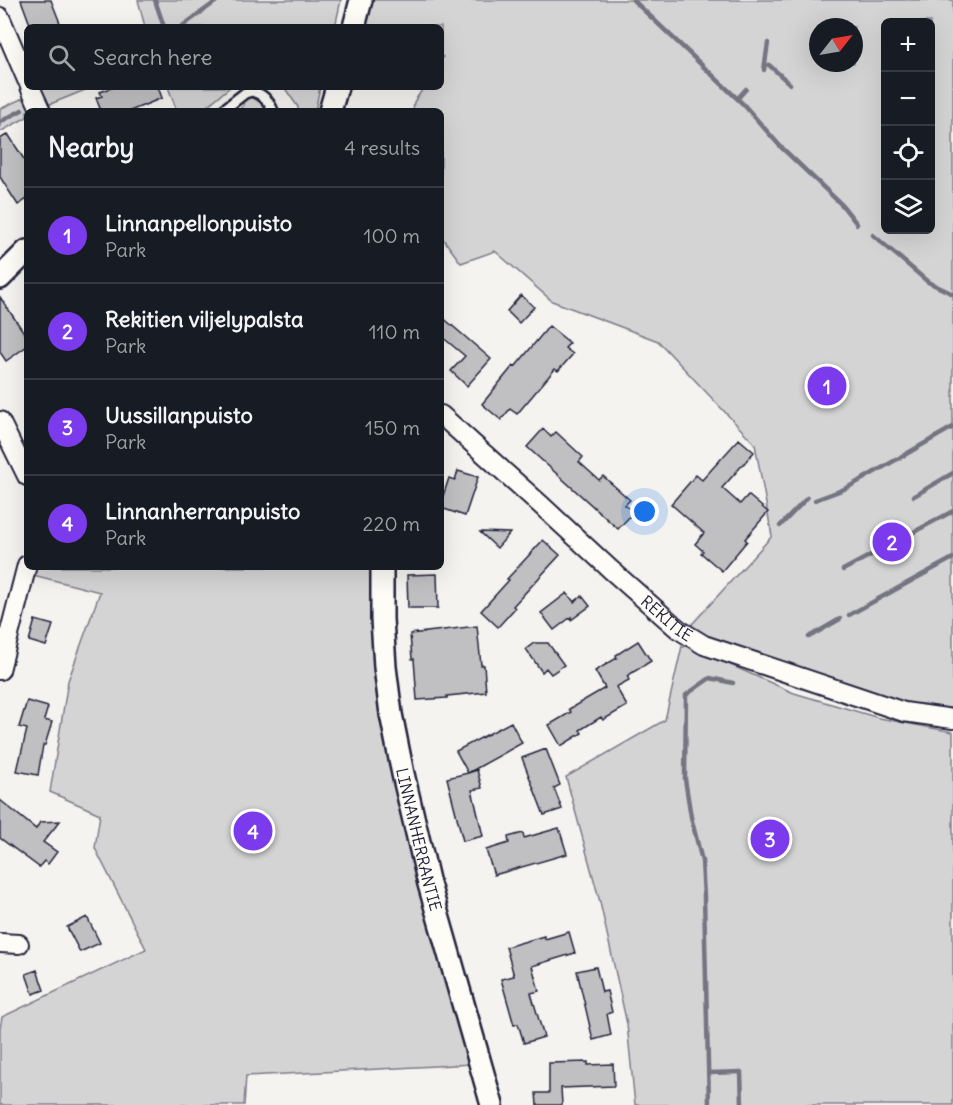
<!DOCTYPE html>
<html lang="en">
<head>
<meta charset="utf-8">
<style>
  :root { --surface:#171b24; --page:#242831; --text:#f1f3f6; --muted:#9ea1a6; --line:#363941; --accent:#7c3aed }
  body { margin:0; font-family:Delius,sans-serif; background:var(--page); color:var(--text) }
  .controls { position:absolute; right:18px; top:18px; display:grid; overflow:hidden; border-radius:9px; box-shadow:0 6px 24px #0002 }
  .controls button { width:54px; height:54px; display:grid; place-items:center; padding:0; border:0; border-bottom:2px solid var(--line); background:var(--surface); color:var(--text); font:30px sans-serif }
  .compass { position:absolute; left:809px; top:18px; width:54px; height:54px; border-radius:50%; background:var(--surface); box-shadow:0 6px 24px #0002; rotate:59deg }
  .you { position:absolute; left:645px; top:512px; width:21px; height:21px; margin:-15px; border:4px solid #fff; border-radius:50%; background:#1a73e8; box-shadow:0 0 0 9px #1a73e833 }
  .badge { display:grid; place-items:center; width:39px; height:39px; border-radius:50%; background:var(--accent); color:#fff; font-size:20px; font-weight:700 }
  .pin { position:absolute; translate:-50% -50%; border:3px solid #fff; box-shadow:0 2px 6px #0006 }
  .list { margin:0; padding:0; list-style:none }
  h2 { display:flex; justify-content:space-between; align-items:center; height:78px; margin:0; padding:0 24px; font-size:26px }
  h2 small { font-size:20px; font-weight:400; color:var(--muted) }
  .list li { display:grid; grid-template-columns:39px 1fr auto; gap:18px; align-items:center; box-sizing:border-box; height:96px; padding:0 24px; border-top:2px solid var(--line) }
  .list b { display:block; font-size:22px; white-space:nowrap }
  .list p { margin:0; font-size:20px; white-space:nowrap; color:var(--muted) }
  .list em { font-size:20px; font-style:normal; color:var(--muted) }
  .icon { flex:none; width:33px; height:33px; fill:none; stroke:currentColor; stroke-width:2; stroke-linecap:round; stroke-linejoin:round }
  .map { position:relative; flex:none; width:953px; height:1105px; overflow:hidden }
  .search { position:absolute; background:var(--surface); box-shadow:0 6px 24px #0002; left:24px; top:24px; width:420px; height:66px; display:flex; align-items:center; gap:15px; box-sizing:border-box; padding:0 21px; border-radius:9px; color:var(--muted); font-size:22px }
  .panel { position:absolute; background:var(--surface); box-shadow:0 6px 24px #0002; left:24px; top:108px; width:420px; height:462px; border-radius:9px }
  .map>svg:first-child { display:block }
  .green { fill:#d5d4d5; stroke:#7c7b88; stroke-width:1.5; fill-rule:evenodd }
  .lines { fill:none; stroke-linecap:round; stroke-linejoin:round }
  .stream { stroke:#757582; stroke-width:4.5 }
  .building { fill:#c0bfc2; stroke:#22223b; stroke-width:1.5 }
  .service-casing { stroke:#22223b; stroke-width:14 }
  .minor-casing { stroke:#22223b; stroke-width:22 }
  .tertiary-casing { stroke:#22223b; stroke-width:26 }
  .service { stroke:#fdfcf7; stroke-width:9 }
  .minor { stroke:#fdfcf7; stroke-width:18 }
  .tertiary { stroke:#fdfcf7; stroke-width:21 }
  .labels { text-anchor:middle; stroke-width:4.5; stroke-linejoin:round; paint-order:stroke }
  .street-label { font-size:16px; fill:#22223b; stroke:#fdfcf7 }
</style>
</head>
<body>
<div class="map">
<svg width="953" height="1105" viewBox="0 0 953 1105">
  <rect width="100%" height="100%" fill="#f4f3ef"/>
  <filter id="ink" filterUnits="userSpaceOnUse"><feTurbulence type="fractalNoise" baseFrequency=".0167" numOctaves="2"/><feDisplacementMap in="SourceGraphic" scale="12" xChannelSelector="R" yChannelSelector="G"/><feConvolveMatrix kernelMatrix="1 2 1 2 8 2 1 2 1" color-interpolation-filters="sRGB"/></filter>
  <g filter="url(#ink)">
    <path class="green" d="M138 0H341L335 27H145Z
      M372 0H953V713L904 707 685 632 772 536 755 444 658 341 552 301 495 251 461 263 441 236V111H413L414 102 424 87H441V61L443 57 441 56V27H367ZM886 22H930V230H886ZM818 27H854V63H818Z
      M41 87H84L85 90 48 105Z
      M168 87H230L201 111H177Z
      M284 87H320L315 111H298V107Z
      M250 96C260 98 264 103 270 111H238L244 105 241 101Z
      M25 97 31 111H27V117L0 132V109Z
      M35 567H371L373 640 472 1064 246 1076 244 1105H0V1028L2 1017 146 949 95 848 100 814 50 792 68 681 100 592 33 575Z
      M685 645 794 693 879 718 953 732V1105H635L627 1024 600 902 566 777 665 720 682 646 684 647Z"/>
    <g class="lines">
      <path class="stream" d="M155 0 164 27
        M633 0 744 105 780 146 842 205 857 224
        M181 27 218 0
        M769 65 790 84
        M764 70 768 43
        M738 98 746 89
        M0 122 22 110
        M873 235 928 282 953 294
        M914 496 953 473
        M815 500 842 490 854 484 953 427
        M780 526 807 498
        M843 570 953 511
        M849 615 953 558
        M809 637 840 619
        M708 1073 741 1072 742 1105
        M709 1105 704 897 702 861 691 817 685 779 686 695 710 678 733 683"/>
    </g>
    <path class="building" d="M21 0H51L60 23 50 27H31Z
      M114 87H158L162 98 130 111H101L96 98 102 96 100 92Z
      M8 134 27 164V199L18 205 0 177V139Z
      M521 295 534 307 519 323 507 311Z
      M0 297 27 337V346L6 361 0 352Z
      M441 316 491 359 467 386 451 371 465 356 441 336Z
      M549 326 570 343 565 348 573 354 558 371 555 369 517 414 510 409 501 420 482 404 513 366 515 367Z
      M543 429 551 437 556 432 583 457 579 462 599 480 603 476 630 500 625 505 634 512 618 529 527 447Z
      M739 439 754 452 722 488 740 504 748 495 768 512 745 539 747 541 722 571 701 553 703 551 695 544 704 533 671 504 696 475 702 480Z
      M458 471 478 477 465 516 441 508V502L449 478 455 480Z
      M480 532 510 533 497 548Z
      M543 540 560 555 513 606 515 608 498 627 481 611 509 580 507 579Z
      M437 574 438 608H408L407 575Z
      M567 593 574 602 582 596 590 606 571 620V617L554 630 541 613Z
      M35 620 53 625 46 646 29 641Z
      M477 626 481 665H484L486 692 447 696V698L417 700 414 659H412L410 634Z
      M638 641 651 661 627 676 629 680 616 687 627 706 603 720 601 717 580 730 582 733 561 746 549 725 571 712 569 709 605 688 595 671 617 658 616 655Z
      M534 643H548L564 665 551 674 546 668 542 672 526 649Z
      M27 701 48 707 44 720 52 722 45 745H43L38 775 17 771 27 729 19 727Z
      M511 722 522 743 468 773 477 770 482 788 472 790 483 836 463 841 447 778 468 773 456 751Z
      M546 749 560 785 554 788 562 809 544 815 522 758Z
      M0 800 36 829 40 822 60 821 43 842 57 852 48 864 44 861 39 867 0 838Z
      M559 828 567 854 494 875 486 850 509 843 508 837 523 833 524 838Z
      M87 917 100 943 80 952 67 927Z
      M569 932 575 953 532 966 539 991 531 993 544 1037 524 1043 518 1024 514 1025 501 979 514 976 506 947 544 936 545 939Z
      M596 967 602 992 607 991 612 1012 607 1014 611 1035 593 1040 577 971Z
      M37 970 44 990 33 994 26 974Z
      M588 1062V1065L613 1064 614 1086 561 1088 562 1105H537L536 1093H549V1063Z"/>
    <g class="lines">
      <g class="service-casing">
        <path id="service" d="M222 111 245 93 252 91C263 94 269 101 273 111"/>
      </g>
      <g class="minor-casing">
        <g id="minor">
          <path d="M0 17 27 80"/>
          <path d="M30 87 41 111"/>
          <path id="s1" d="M441 415 541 505 610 569 678 629 704 645 904 712 953 719"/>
          <path d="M0 421 27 476"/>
          <path d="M0 670 27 565"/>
          <path d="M0 943 19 944"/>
        </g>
      </g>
      <g class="tertiary-casing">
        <g id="tertiary">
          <path d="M354 27 361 0"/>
          <path d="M330 111 337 87"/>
          <path d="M0 278 27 251"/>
          <path id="s2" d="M382 567V619L385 667 391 714 403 774 429 884 492 1105"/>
        </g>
      </g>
      <use href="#service" class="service"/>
      <use href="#minor" class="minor"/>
      <use href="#tertiary" class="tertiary"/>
    </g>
  </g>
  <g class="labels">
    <g class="street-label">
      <text dy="6" stroke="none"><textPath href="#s1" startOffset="304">REKITIE</textPath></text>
      <text dy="6" stroke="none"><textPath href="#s2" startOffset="276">LINNANHERRANTIE</textPath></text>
    </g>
  </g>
</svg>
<div class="controls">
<button>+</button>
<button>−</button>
<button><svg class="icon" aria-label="locate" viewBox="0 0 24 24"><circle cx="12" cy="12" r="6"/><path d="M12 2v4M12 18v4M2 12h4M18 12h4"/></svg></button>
<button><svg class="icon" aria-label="layers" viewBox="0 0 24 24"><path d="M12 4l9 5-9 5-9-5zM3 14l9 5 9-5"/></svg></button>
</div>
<svg class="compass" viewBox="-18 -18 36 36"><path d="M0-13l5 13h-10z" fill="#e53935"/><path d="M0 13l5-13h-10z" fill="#9ea1a6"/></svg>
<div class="you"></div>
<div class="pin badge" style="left:827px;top:386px">1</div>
<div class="pin badge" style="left:892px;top:542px">2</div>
<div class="pin badge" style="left:770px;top:839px">3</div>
<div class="pin badge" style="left:253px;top:831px">4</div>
<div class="search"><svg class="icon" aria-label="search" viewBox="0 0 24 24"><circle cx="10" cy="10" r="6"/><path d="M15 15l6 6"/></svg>Search here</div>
<section class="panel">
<h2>Nearby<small>4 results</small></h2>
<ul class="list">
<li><span class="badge">1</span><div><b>Linnanpellonpuisto</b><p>Park</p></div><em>100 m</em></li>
<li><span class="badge">2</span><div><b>Rekitien viljelypalsta</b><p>Park</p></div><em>110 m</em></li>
<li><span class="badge">3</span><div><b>Uussillanpuisto</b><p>Park</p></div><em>150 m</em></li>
<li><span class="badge">4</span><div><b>Linnanherranpuisto</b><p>Park</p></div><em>220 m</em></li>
</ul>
</section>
</div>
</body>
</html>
